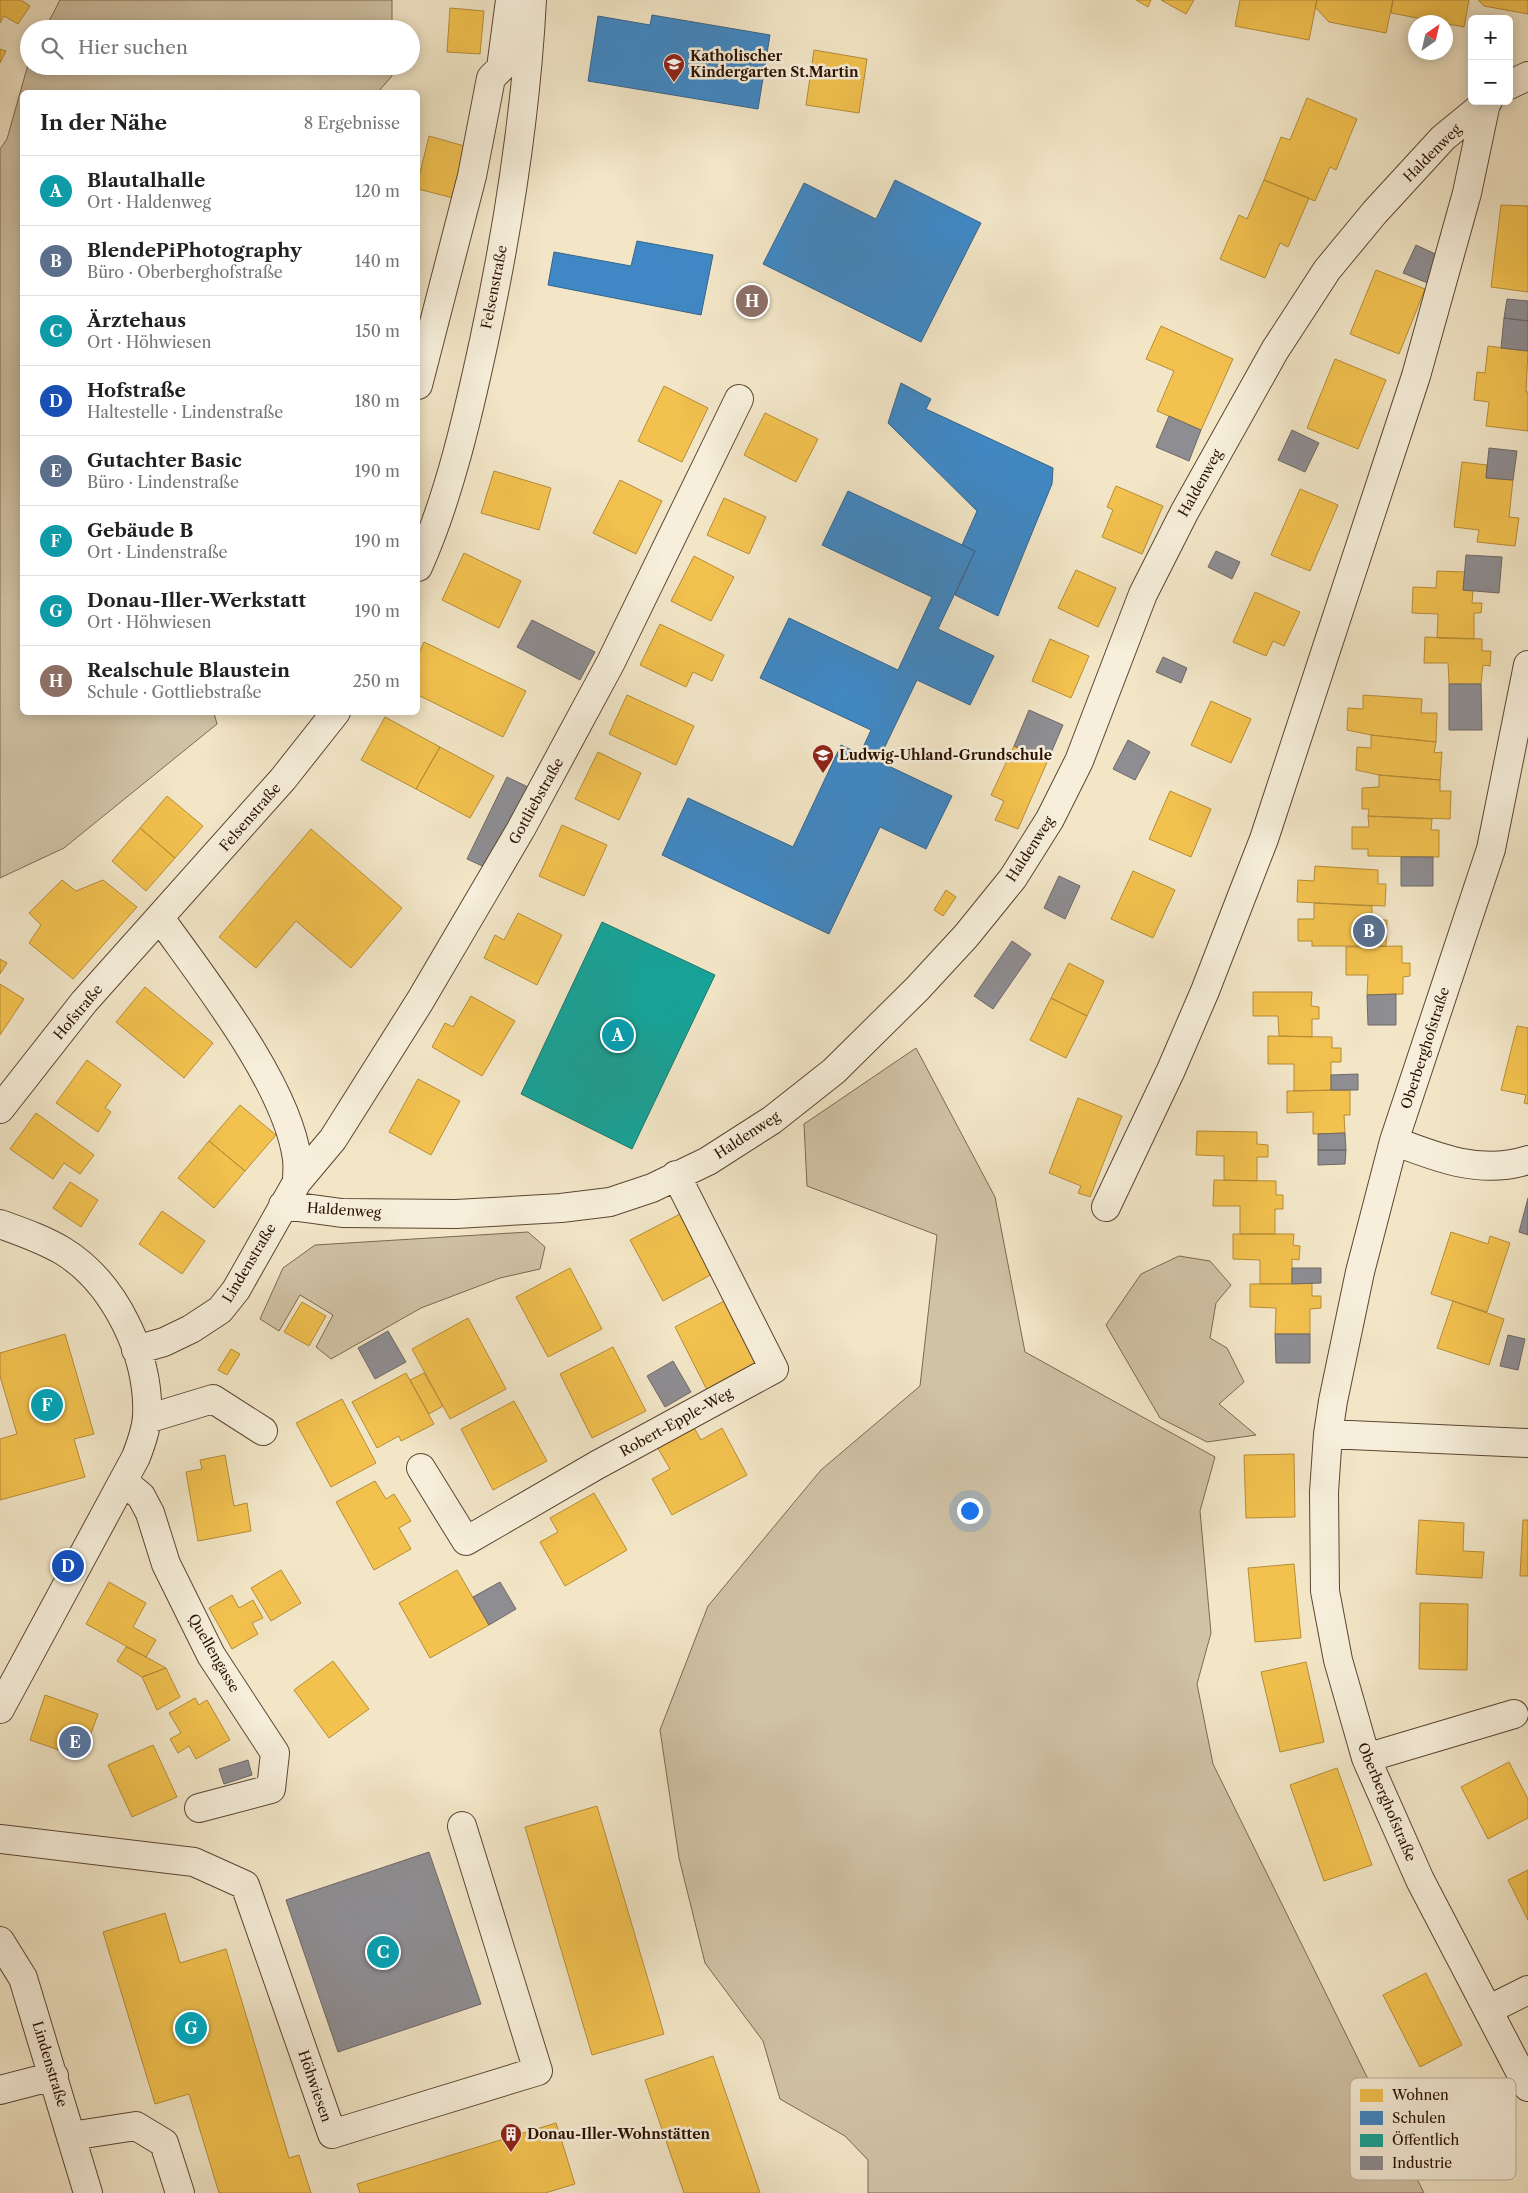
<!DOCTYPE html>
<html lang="de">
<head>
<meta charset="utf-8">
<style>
  :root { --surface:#fff; --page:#f2f2f2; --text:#222; --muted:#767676; --line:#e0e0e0; --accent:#111827 }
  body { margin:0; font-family:"Libre Caslon Text",serif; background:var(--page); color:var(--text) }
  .controls { position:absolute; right:15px; top:15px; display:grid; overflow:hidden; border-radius:8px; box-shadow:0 2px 12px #0003 }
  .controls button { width:45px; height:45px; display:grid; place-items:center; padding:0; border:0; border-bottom:1px solid var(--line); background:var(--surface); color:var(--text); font:25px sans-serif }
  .compass { position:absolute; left:1408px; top:15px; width:45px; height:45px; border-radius:50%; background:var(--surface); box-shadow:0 2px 12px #0003; rotate:34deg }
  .you { position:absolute; left:969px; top:1510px; width:18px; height:18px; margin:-12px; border:4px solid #fff; border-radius:50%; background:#1a73e8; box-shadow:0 0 0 8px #1a73e833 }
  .badge { display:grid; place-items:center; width:32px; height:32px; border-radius:50%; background:var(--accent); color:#fff; font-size:16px; font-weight:700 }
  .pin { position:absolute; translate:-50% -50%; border:2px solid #fff; box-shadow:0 1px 5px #0006 }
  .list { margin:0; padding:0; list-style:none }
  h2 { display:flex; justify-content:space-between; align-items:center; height:65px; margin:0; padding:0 20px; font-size:21px }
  h2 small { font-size:16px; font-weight:400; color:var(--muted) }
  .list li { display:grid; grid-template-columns:32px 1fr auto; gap:15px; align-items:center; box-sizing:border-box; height:70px; padding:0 20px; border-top:1px solid var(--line) }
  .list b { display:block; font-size:19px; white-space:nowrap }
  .list p { margin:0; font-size:16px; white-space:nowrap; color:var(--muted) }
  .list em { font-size:16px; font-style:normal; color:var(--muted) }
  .icon { flex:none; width:28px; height:28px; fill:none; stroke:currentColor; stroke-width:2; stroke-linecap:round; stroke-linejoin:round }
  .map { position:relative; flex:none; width:1528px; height:2193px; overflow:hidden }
  .search { position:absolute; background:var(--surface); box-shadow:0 2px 12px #0003; left:20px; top:20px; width:400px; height:55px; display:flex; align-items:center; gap:12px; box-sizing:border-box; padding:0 18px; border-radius:28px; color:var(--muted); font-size:19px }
  .panel { position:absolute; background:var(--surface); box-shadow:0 2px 12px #0003; left:20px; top:90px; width:400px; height:625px; border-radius:8px }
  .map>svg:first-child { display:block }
  .green { fill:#d0c2a5; stroke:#7c6952 }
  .homes { fill:#f2c14e; stroke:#b68c37 }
  .schools { fill:#3f88c5; stroke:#38648a }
  .public { fill:#17a398; stroke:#1c776a }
  .industry { fill:#8d8d92; stroke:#6f6866 }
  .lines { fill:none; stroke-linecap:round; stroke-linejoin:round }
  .minor-casing { stroke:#5b4632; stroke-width:30 }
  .minor { stroke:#f7efdb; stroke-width:28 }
  .labels { text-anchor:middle; stroke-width:5; stroke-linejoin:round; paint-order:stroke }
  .poi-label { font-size:14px; font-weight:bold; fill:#291000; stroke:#f7efdb; text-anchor:start }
  .street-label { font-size:14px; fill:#291000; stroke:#f7efdb }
  .key { fill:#f7efdb; stroke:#b9ac99; stroke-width:1 }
  .key-label { font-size:14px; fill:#291000 }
</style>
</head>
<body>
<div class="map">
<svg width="1528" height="2193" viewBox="0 0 1528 2193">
  <rect width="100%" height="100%" fill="#f2e6c7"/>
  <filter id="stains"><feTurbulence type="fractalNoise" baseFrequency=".004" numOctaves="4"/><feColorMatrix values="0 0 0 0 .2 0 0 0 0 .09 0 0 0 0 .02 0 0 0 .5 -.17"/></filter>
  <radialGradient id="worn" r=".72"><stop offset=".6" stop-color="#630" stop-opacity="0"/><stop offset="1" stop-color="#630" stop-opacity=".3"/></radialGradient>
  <path class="green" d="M60 0H392V29H45Z
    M29 61V66H392V76L378 92H22V712L214 713 217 724 64 848 0 878V149L7 139Z
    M916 1048 995 1197 1025 1352 1215 1457 1200 1511 1211 1633 1197 1684 1213 1764 1424 2193H868V2160L845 2136 780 2099 763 2041 705 1963 679 1858 660 1730 708 1606 821 1470 920 1386 937 1235 807 1186 804 1124Z
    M528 1232 545 1247 540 1269 500 1278 421 1308 331 1359 316 1347 333 1315 300 1295 279 1331 260 1319 283 1268 315 1245Z
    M1179 1256 1210 1261 1231 1285 1216 1303 1210 1338 1227 1348 1244 1382 1219 1404 1256 1435 1207 1442 1160 1418 1106 1325 1141 1274Z"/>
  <path class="homes" d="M0 0H21L30 6 18 24 4 16 0 23Z
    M1136 0H1151L1148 7Z
    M1161 0H1194L1186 14Z
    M1240 0H1317L1309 40 1235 26Z
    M1317 0H1393L1386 33 1329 22 1315 7Z
    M1393 0H1469L1464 27 1391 13Z
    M1478 0H1528V14L1484 6Z
    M450 8 484 11 480 54 447 52Z
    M0 49 6 51 0 63Z
    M814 50 867 59 859 113 806 105Z
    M1307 98 1357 119 1336 170 1330 167 1315 201 1264 180 1281 137 1290 140Z
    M429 136 475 149 461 200 418 189V181Z
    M1264 180 1309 198 1288 247 1280 243 1265 278 1220 259 1239 215 1247 219Z
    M1501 205 1528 206V292L1491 287Z
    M1376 270 1425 289 1399 354 1350 334Z
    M1161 326 1233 359 1201 430 1157 411 1174 371 1146 359Z
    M1488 346 1528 351 1526 392H1528V431L1486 426 1489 402 1474 400 1477 372 1485 373Z
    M1335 359 1386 380 1358 449 1307 428Z
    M664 386 708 408 682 462 638 441Z
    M765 413 818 439 796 482 744 455Z
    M1462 462 1487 465 1486 478 1513 480 1509 517 1519 518 1515 546 1477 542 1479 530 1454 527Z
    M494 471 551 488 539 530 481 513Z
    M620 480 662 501 636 554 593 533Z
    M1116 486 1163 506 1142 554 1102 537 1113 510 1107 507Z
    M1300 489 1338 505 1310 571 1271 555Z
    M724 498 766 517 749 554 707 535Z
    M464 553 521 581 499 628 442 600Z
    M694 556 734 577 711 621 671 601Z
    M1076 570 1116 588 1098 627 1058 608Z
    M1437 571 1465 572 1463 590 1473 591 1472 603H1482L1481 613H1474V639L1437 638 1438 614 1412 613 1413 587 1436 588Z
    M1255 592 1300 612 1284 646 1273 641 1266 656 1233 642Z
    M660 624 724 655 712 681 693 672 686 687 640 665Z
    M1425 637 1482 639V651H1491L1490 666 1483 665 1481 684H1449L1448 663H1424Z
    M1050 639 1089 656 1071 698 1032 681Z
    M424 642 526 691 503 737 418 695V655Z
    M627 695 694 726 676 765 609 734Z
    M1363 695 1422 699 1421 713H1437L1436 742 1371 735 1347 730 1348 708 1363 709Z
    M1211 701 1251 719 1231 763 1191 745Z
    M385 717 440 747 416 789 361 760Z
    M1371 735 1436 742 1434 753 1442 752 1440 780 1379 775 1356 770 1357 747 1371 748Z
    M1014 746 1048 760 1018 829 995 820 1004 801 991 795Z
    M440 747 494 776 470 818 416 789Z
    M598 752 641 773 619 820 575 799Z
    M1379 775 1440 780V791H1451L1450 819 1368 816 1369 809H1362V788L1379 787Z
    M1170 791 1211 809 1191 857 1149 839Z
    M167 796 203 826 175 858 140 828Z
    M1368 816 1432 819 1431 830H1439V857L1368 856V849H1352V827H1369Z
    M562 825 607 845 584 896 539 876Z
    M140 828 175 858 146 891 112 861Z
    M311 829 402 908 351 968 296 921 256 968 219 937Z
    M1315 866 1378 870V884H1386L1385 906 1297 902 1298 880 1314 881Z
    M1133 871 1175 890 1153 938 1111 919Z
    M62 880 76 891 103 880 137 907 73 979 29 943 41 925 29 913Z
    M946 890 956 897 943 916 934 910Z
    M1314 903 1372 906V920H1387L1386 946H1312V941H1298V919H1314Z
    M518 913 562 935 537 985 484 958 495 935 504 940Z
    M1402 946V963H1410V976L1403 977V994L1367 995 1368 975H1346V947Z
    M0 959 7 963 0 974Z
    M1069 963 1104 981 1087 1016 1051 998Z
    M0 984 24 999 0 1035Z
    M145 987 213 1043 184 1078 116 1022Z
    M1253 992H1312L1311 1006 1319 1007V1019H1312V1037L1279 1036 1278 1016H1253Z
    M471 996 515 1021 482 1076 432 1047 445 1023 453 1027Z
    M1051 998 1087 1016 1066 1058 1030 1040Z
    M1517 1026 1528 1028V1104L1524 1103 1526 1095 1501 1090Z
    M1268 1036 1332 1037V1048H1341V1062H1331V1090L1294 1091V1064H1268Z
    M87 1060 121 1085 105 1108 111 1112 98 1132 56 1103Z
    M418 1079 460 1101 431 1155 389 1132Z
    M1350 1090V1115H1344L1345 1133 1313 1134V1112L1287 1113V1091Z
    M1078 1098 1122 1116 1090 1197 1078 1193 1081 1186 1049 1173Z
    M240 1105 276 1135 245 1171 209 1141Z
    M36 1113 94 1155 80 1174 64 1163 53 1179 10 1149Z
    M1197 1131 1257 1132V1144L1268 1145V1157H1257V1181L1224 1180V1156L1196 1155Z
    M209 1141 245 1171 214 1208 178 1178Z
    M1214 1180 1276 1181V1195H1283V1209H1275V1234H1240V1206H1213Z
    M70 1182 98 1200 81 1227 53 1208Z
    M162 1211 205 1241 182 1274 139 1244Z
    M684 1212 716 1272 663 1301 630 1240Z
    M1451 1232 1488 1244 1490 1236 1510 1243 1487 1312 1431 1294Z
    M1233 1234H1294L1293 1245 1300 1246 1299 1260 1292 1259V1284H1260V1260L1233 1259Z
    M570 1268 602 1329 548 1357 516 1297Z
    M1312 1283V1296H1321V1308L1310 1309V1334H1275L1276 1308 1250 1307V1284Z
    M728 1299 761 1363 707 1390 675 1327Z
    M1453 1301 1504 1319 1489 1365 1437 1348Z
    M302 1302 326 1316 309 1346 284 1332Z
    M468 1318 506 1389 450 1419 412 1349Z
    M65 1334 94 1434 74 1439 85 1477 0 1500V1439L17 1434 0 1376V1353Z
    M613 1347 646 1411 592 1438 560 1374Z
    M231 1349 240 1354 227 1375 218 1370Z
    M406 1373 434 1424 401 1441 399 1436 377 1448 352 1402Z
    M424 1373 443 1406 429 1414 410 1380Z
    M342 1399 376 1463 331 1487 296 1423Z
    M514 1401 547 1461 493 1490 461 1429Z
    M692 1424 701 1440 722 1428 747 1475 672 1515 652 1479 670 1469 656 1445Z
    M1294 1454 1295 1517 1246 1518 1244 1455Z
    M225 1455 234 1506 247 1503 251 1531 198 1541 186 1472 202 1469 200 1460Z
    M375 1481 386 1499 394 1494 411 1521 399 1528 411 1549 374 1570 336 1502Z
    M594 1493 627 1550 565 1586 540 1542 558 1532 550 1518Z
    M1419 1520 1464 1523 1463 1551 1484 1552 1482 1578 1416 1574Z
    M1523 1520H1528V1576H1520Z
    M1294 1564 1301 1638 1255 1642 1248 1568Z
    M281 1570 301 1603 271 1621 251 1588Z
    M457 1570 489 1625 430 1658 399 1603Z
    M109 1582 146 1603 133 1627 156 1640 146 1657 86 1624Z
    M232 1595 239 1608 253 1600 263 1618 252 1623 258 1634 232 1649 209 1608Z
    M1420 1603 1468 1604 1467 1670 1419 1669Z
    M126 1647 146 1657 166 1668 142 1677 117 1661Z
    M333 1661 369 1709 329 1738 294 1690Z
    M1306 1662 1324 1742 1280 1752 1261 1672Z
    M166 1668 180 1697 157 1710 142 1677Z
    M45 1695 98 1714 82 1758 30 1740Z
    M195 1698 199 1705 207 1700 230 1740 196 1759 189 1746 178 1753 170 1739 181 1733 169 1713Z
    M153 1745 177 1797 132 1817 108 1765Z
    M1509 1762 1528 1799V1818L1488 1839 1461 1787Z
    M1337 1768 1372 1865 1324 1881 1290 1785Z
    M597 1806 664 2034 592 2055 525 1827Z
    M1528 1870V1920L1508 1880Z
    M165 1913 180 1963 226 1949 289 2158 299 2155 311 2193H219L189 2094 155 2104 103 1932Z
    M1426 1973 1462 2045 1420 2067 1383 1995Z
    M713 2056 760 2193H684L645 2080Z
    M556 2123 575 2184 545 2193H360L357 2184Z"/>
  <path class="schools" d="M652 15 770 35 758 109 588 81 598 16 650 25Z
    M895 180 981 223 921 342 763 264 804 183 876 219Z
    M637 241 713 255 701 315 548 285 554 252 631 266Z
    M901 383 931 399 926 409 1053 468 1052 484 998 616 955 595 975 551 962 545 977 511 888 423Z
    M848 491 975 551 938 629 994 656 970 705 917 680 878 761 952 796 926 849 880 827 829 934 662 855 688 798 793 847 841 745 860 754 871 730 760 678 789 618 898 670 932 597 822 545Z"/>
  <path class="public" d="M602 922 715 975 632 1149 521 1094Z"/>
  <path class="industry" d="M1416 245 1442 257 1430 284 1403 273Z
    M1507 299 1528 301V321L1504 318Z
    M1504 318 1528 321V351L1501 348Z
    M1169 416 1201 430 1189 461 1156 447Z
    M1292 430 1319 443 1305 472 1278 460Z
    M1489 448 1517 451 1513 480 1486 478Z
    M1216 551 1240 562 1232 579 1208 567Z
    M1466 555 1502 557 1499 593 1463 590Z
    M532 620 595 652 580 680 517 647Z
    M1163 657 1187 668 1181 683 1156 672Z
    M1449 684H1481L1482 730H1449Z
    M1029 710 1063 725 1048 760 1014 746Z
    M1128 740 1150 752 1135 780 1113 769Z
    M507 777 528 787 489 869 467 859Z
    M1401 857H1433V886H1401Z
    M1059 876 1080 886 1065 919 1044 908Z
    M1012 941 1031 954 993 1009 974 996Z
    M1396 994V1025H1368L1367 995Z
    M1358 1074V1090H1331V1075Z
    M1345 1133 1346 1150H1318V1134Z
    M1318 1150H1346L1345 1164 1318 1165Z
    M1528 1198V1235L1519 1232Z
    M1292 1268H1321V1283L1292 1284Z
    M388 1331 406 1362 375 1379 358 1348Z
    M1275 1334H1310V1363H1276Z
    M1508 1335 1525 1339 1518 1370 1500 1366Z
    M673 1361 691 1392 665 1407 647 1376Z
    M500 1582 516 1609 489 1625 473 1597Z
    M248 1760 252 1775 224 1784 219 1769Z
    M429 1852 481 2004 338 2052 286 1900Z"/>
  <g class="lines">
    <g class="minor-casing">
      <path id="minor" d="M1509 85 1528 76
        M418 385 472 176 491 78 501 68 510 0
        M418 567C449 498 468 415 484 341 508 229 526 115 532 0
        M1528 665 1491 849 1394 1141 1360 1272 1333 1401 1328 1434 1324 1492 1325 1591 1338 1660 1366 1758 1420 1880 1528 2087
        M160 918C204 980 287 1084 297 1159 298 1166 297 1174 297 1182
        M0 1109 84 1002 283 779 336 712
        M1394 1141C1438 1158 1481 1175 1528 1160
        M283 1205 342 1213 456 1214 561 1208 610 1202 652 1188 708 1161 772 1120 834 1071 917 989 966 936 1013 878 1050 819 1079 761 1143 594 1185 511 1275 350 1327 270 1375 212 1443 138 1488 101
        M1106 1207 1171 1070 1205 991 1264 839 1416 376 1467 193 1486 103
        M0 1224C22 1232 43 1239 63 1251 115 1283 150 1356 147 1417 146 1430 141 1444 136 1457L0 1709
        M136 1350 164 1342 191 1329 220 1310 236 1290 297 1182 333 1139 420 1001 521 829 611 662 739 399
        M147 1419 213 1399 263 1431
        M1328 1434 1528 1443
        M421 1468 466 1541 597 1465 774 1369 676 1175
        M124 1482 141 1496 150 1513 166 1564 211 1655 275 1753 271 1789 199 1808
        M1366 1758 1514 1714
        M0 1839 194 1862 245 1885 332 2134 538 2071 462 1826
        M0 1941 23 1978 88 2193
        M1488 2010 1528 1990
        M0 2090 54 2076
        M71 2136 136 2126 164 2143 180 2193"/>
    </g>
    <use href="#minor" class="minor"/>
  </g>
  <defs>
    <g id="school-pin" transform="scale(1.125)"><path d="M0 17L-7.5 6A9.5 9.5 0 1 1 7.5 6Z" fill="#8f2418" stroke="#f7efdb"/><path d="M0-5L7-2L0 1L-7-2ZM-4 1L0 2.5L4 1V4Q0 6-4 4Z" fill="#fff"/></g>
    <g id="building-pin" transform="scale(1.125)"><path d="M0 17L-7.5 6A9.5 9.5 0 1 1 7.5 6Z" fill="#8f2418" stroke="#f7efdb"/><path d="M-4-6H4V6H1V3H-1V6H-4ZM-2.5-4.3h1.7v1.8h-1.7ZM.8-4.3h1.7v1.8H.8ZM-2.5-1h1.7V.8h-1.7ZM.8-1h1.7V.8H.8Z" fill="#fff"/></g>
  </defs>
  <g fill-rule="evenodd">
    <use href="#school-pin" x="674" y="64"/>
    <use href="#school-pin" x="823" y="755"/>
    <use href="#building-pin" x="511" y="2134"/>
  </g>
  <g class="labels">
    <g class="poi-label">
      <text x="690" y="61">Katholischer<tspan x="690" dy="16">Kindergarten St.Martin</tspan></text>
      <text x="839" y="760">Ludwig-Uhland-Grundschule</text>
      <text x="527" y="2139">Donau-Iller-Wohnstätten</text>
    </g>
    <g class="street-label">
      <text transform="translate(1432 153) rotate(-45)" y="5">Haldenweg</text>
      <text transform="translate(494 287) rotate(-79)" y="5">Felsenstraße</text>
      <text transform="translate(1200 483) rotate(-61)" y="5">Haldenweg</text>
      <text transform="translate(536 801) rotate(-61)" y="5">Gottliebstraße</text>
      <text transform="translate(250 817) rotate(-49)" y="5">Felsenstraße</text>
      <text transform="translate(1030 849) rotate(-57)" y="5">Haldenweg</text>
      <text transform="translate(78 1012) rotate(-50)" y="5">Hofstraße</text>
      <text transform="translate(1425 1048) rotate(-72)" y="5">Oberberghofstraße</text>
      <text transform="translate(747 1135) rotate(-33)" y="5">Haldenweg</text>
      <text transform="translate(344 1210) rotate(4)" y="5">Haldenweg</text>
      <text transform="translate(249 1263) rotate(-59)" y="5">Lindenstraße</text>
      <text transform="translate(676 1422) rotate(-29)" y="5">Robert-Epple-Weg</text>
      <text transform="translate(214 1653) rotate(60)" y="5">Quellengasse</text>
      <text transform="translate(1387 1802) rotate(67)" y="5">Oberberghofstraße</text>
      <text transform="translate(50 2064) rotate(73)" y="5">Lindenstraße</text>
      <text transform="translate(315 2086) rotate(71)" y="5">Höhwiesen</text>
    </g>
  </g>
  <rect x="1350" y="2078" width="166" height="102" rx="8" class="key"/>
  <rect x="1360" y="2089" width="23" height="13" fill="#f2c14e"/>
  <rect x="1360" y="2111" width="23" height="14" fill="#3f88c5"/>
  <rect x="1360" y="2134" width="23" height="13" fill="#17a398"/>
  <rect x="1360" y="2156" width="23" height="14" fill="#8d8d92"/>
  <g class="key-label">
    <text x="1392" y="2100">Wohnen</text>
    <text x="1392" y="2123">Schulen</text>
    <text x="1392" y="2145">Öffentlich</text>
    <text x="1392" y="2168">Industrie</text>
  </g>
  <rect width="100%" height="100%" filter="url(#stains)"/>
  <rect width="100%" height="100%" fill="url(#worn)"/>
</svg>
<div class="controls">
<button>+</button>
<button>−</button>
</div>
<svg class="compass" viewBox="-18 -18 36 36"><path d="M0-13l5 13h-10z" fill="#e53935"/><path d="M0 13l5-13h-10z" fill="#767676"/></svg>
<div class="you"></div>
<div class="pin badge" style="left:618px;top:1035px;background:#0f9aa8">A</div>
<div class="pin badge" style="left:1369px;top:931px;background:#5c6f8a">B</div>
<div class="pin badge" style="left:383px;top:1952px;background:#0f9aa8">C</div>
<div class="pin badge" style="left:68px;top:1566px;background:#1a4fb4">D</div>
<div class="pin badge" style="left:75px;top:1742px;background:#5c6f8a">E</div>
<div class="pin badge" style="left:47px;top:1405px;background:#0f9aa8">F</div>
<div class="pin badge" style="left:191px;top:2028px;background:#0f9aa8">G</div>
<div class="pin badge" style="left:752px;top:301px;background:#8d6e63">H</div>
<div class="search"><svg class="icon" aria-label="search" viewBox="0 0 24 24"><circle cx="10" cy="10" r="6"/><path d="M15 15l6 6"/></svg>Hier suchen</div>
<section class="panel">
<h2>In der Nähe<small>8 Ergebnisse</small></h2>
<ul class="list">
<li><span class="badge" style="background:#0f9aa8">A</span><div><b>Blautalhalle</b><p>Ort · Haldenweg</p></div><em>120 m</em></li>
<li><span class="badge" style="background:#5c6f8a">B</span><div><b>BlendePiPhotography</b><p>Büro · Oberberghofstraße</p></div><em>140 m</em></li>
<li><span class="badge" style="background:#0f9aa8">C</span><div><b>Ärztehaus</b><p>Ort · Höhwiesen</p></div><em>150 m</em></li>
<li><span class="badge" style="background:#1a4fb4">D</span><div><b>Hofstraße</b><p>Haltestelle · Lindenstraße</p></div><em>180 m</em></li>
<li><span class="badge" style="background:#5c6f8a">E</span><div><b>Gutachter Basic</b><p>Büro · Lindenstraße</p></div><em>190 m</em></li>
<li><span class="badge" style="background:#0f9aa8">F</span><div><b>Gebäude B</b><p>Ort · Lindenstraße</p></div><em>190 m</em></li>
<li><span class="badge" style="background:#0f9aa8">G</span><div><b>Donau-Iller-Werkstatt</b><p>Ort · Höhwiesen</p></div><em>190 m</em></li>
<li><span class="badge" style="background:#8d6e63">H</span><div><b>Realschule Blaustein</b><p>Schule · Gottliebstraße</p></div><em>250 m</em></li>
</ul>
</section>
</div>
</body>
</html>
